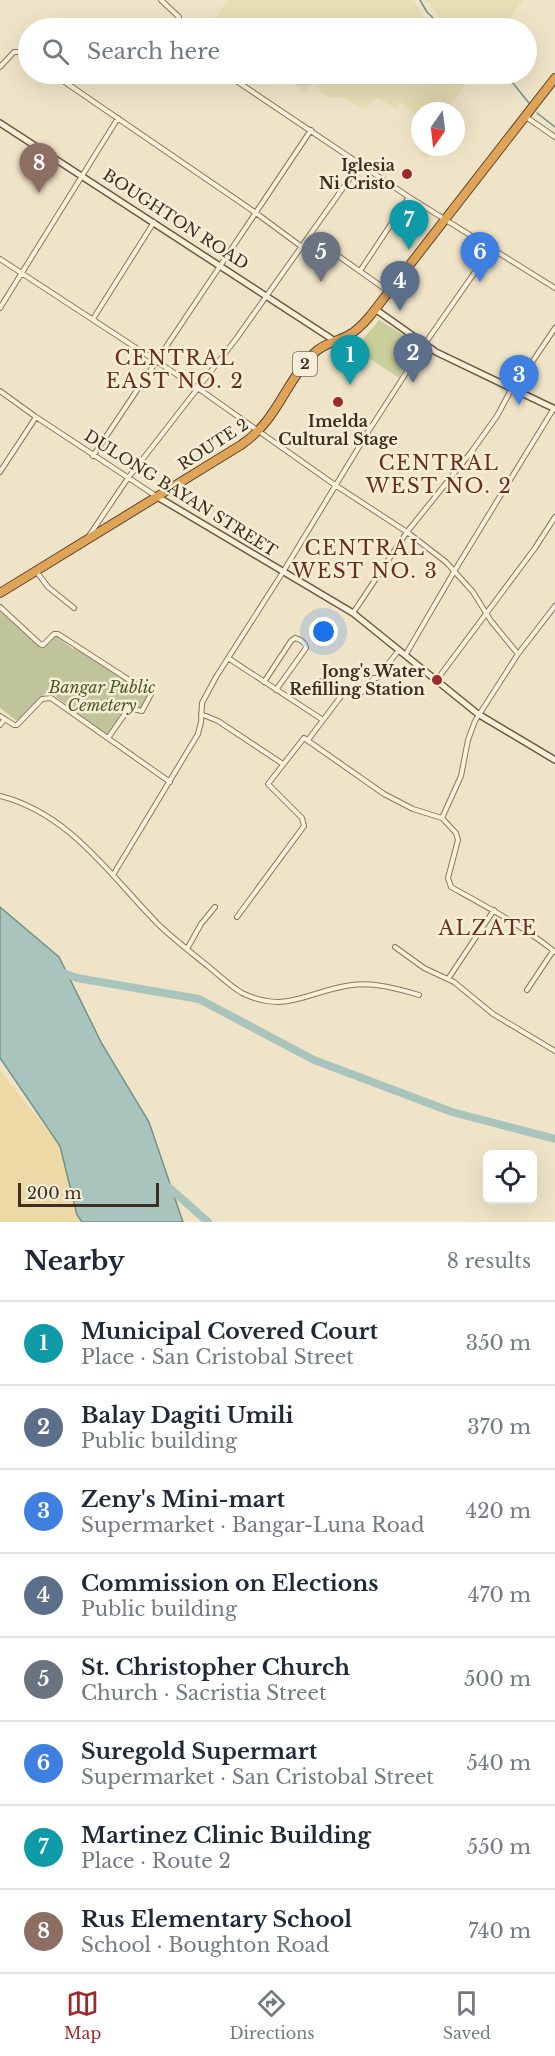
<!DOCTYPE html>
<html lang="en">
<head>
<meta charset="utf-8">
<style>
  :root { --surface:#fff; --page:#f6f6f7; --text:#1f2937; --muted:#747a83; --line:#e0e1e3; --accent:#9e2a2b }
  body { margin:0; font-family:"Libre Baskerville",serif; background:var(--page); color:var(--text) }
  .controls { position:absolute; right:18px; bottom:18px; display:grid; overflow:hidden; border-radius:9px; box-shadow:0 6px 24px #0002 }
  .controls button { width:54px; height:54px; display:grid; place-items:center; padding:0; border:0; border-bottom:2px solid var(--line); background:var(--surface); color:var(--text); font:30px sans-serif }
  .compass { position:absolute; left:411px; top:102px; width:54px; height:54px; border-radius:50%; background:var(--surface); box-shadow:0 6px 24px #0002; rotate:194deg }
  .scale { position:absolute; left:18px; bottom:15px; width:141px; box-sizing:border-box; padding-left:6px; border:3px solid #3d2e20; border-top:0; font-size:16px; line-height:21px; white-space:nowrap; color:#3d2e20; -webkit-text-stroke:4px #f7eed8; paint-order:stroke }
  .you { position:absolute; left:324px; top:632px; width:21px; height:21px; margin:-15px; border:4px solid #fff; border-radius:50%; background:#1a73e8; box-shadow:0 0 0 9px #1a73e833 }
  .badge { display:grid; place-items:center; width:39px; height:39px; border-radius:50%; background:var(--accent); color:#fff; font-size:20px; font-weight:700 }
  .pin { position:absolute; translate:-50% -50px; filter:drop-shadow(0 2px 3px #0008) }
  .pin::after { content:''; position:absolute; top:32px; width:21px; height:18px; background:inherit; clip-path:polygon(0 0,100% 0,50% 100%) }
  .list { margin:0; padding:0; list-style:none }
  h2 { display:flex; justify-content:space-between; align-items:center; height:78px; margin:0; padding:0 24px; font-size:26px }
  h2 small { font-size:20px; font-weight:400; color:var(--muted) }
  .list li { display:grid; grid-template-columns:39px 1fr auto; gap:18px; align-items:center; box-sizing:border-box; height:84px; padding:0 24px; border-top:2px solid var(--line) }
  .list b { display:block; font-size:22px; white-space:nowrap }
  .list p { margin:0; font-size:20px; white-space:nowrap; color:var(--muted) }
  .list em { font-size:20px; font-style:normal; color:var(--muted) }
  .icon { flex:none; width:33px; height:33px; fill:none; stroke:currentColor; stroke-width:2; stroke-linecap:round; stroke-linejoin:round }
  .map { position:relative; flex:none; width:555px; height:1222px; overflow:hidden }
  .search { position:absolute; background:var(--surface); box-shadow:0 6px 24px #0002; left:18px; right:18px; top:18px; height:66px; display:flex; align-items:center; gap:15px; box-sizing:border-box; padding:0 21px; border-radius:33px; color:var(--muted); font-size:22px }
  .sheet { height:750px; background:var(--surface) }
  nav { display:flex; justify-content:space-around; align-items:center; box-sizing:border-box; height:84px; border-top:2px solid var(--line); background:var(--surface); font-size:16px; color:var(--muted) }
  nav a { display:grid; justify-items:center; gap:3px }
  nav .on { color:var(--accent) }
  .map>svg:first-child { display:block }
  .farmland { fill:#e6deb5 }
  .green { fill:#c9cf9b }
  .sand { fill:#ecd9a5 }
  .cemetery { fill:#bfc49a }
  .water { fill:#a9c4bc; stroke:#6f938a; stroke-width:1.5 }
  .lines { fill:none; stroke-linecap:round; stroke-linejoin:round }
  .stream { stroke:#6f938a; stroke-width:1.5 }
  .river { stroke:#a9c4bc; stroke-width:8 }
  .street-casing { stroke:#8d765c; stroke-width:6 }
  .secondary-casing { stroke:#6f573f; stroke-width:8 }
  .highway-casing { stroke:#5b4430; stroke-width:10 }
  .street { stroke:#faf1dc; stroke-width:4 }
  .secondary { stroke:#faf1dc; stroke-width:5 }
  .highway { stroke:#e0a458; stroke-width:8 }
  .poi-dot { fill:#9e2a2b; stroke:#f7eed8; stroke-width:2 }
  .labels { text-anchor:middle; stroke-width:5; stroke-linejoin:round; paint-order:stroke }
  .shield { fill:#f7eed8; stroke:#756857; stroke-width:1.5 }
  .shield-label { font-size:15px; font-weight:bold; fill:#3d2e20 }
  .poi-label { font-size:16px; font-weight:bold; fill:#3d2e20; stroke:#f7eed8; text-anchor:end }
  .street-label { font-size:16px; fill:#3d2e20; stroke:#f7eed8 }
  .park-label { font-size:16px; font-style:italic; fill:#4d5a26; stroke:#f7eed8 }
  .quarter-label { font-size:20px; letter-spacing:1.5px; fill:#6b2e1e; stroke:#f7eed8 }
</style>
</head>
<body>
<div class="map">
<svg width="555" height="1222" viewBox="0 0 555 1222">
  <rect width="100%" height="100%" fill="#f0e4c8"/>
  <path class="farmland" d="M227 0H414L428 28H225L215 21Z
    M426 0H523L504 28H442L438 15Z
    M276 74H455L454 77 465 84 447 111H420V118L400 103 396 109 377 97 365 110 342 97 331 98 327 97 320 92 316 82 303 92 285 74 281 78Z
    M420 122V147H436L427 159 420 154 415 145V129Z"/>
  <path class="green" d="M379 320 419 344 399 378 355 349Z"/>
  <path class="sand" d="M0 1070 60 1146 77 1215 82 1222H0Z"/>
  <path class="cemetery" d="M0 611 41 647 55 635 73 649 74 646 149 694 139 710 128 707 109 736 48 691 17 721 0 708Z"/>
  <path class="water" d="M0 907 59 957 102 1044 149 1122 183 1222H82L77 1215 60 1146 0 1058Z"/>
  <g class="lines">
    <path class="stream" d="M420 0 427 12 434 19V28
      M485 74 512 82 529 103
      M537 113 555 127"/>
    <path class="river" d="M58 971 77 978 199 999 314 1060 452 1112 555 1139
      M165 1184 208 1222"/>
    <g class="street-casing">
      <path id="street" d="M161 0 179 17 174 28
        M0 67 14 52H19L28 57
        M53 74 256 213 302 247
        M226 74 409 197 555 288
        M526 117 555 137
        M310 236 388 291
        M0 259 199 389 335 485 407 532 446 562 473 592 491 621 518 654
        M360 271 409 197
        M0 308 118 118
        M93 319 154 222
        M514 389 555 328
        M0 391 36 417 156 496
        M93 456 311 130
        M0 472 36 417
        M89 536 128 478 236 339 360 164
        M36 571 48 587 74 608
        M0 607 40 644 43 645 54 634H58L151 694 142 711 129 708 108 738
        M353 613 407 532 472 451 497 416 512 388
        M406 654 455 570 554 408
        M228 658 323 720
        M436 681 535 548 555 517
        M264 682 291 641 295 638C300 639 306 643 306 648L276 690
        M201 714 218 721 283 764
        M0 716 14 725H17L42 699 51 698 170 782
        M0 725 4 720
        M308 740 345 691 350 690 360 694 374 678H377L399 650
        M0 796C71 814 111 877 160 926 176 941 193 954 209 967 220 976 230 986 242 993 287 1015 310 990 352 985 374 982 399 989 419 995
        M442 818 461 776 468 740 475 721 518 654 555 606
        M113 875 198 734 201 722 202 703 216 677 283 572 368 432 424 345 491 249
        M237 917 304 826 302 818 268 784 304 738 384 794 413 809 442 818 456 833 458 840 448 878 451 887C487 907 523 926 555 952
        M395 947 424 968 454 982 493 1014 555 1051
        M187 949 201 924 215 907
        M448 979 494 910
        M527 990 553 951"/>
    </g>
    <g class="secondary-casing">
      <path id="secondary" d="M0 123 335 341
        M375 309 436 352 555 409
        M156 496 353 613 478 714 555 760"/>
    </g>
    <g class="highway-casing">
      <path id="highway" d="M0 593 241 445C278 420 284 384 313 354 324 343 336 342 349 335 358 330 364 323 370 316L555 78"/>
    </g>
    <use href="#street" class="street"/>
    <use href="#secondary" class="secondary"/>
    <use href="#highway" class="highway"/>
  </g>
  <g class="poi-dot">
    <circle cx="407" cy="174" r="6"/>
    <circle cx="338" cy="402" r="6"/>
    <circle cx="437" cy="680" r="6"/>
  </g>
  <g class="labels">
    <rect class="shield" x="293" y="352" width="24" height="24" rx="4.5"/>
    <g class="shield-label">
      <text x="305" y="369">2</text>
    </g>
    <g class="poi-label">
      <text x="395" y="171">Iglesia<tspan x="395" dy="18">Ni Cristo</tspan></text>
      <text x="338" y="427" text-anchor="middle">Imelda<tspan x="338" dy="18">Cultural Stage</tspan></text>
      <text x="425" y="677">Jong's Water<tspan x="425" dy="18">Refilling Station</tspan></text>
    </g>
    <g class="street-label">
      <text transform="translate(176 219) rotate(33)" y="6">BOUGHTON ROAD</text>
      <text transform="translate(213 444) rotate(-33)" y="6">ROUTE 2</text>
      <text transform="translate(181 493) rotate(32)" y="6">DULONG BAYAN STREET</text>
    </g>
    <g class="park-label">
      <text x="102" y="693">Bangar Public<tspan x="102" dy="18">Cemetery</tspan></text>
    </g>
    <g class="quarter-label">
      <text x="175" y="365">CENTRAL<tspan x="175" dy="23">EAST NO. 2</tspan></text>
      <text x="439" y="470">CENTRAL<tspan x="439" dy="23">WEST NO. 2</tspan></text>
      <text x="365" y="555">CENTRAL<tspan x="365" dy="23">WEST NO. 3</tspan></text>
      <text x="488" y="935">ALZATE</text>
    </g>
  </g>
</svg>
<div class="controls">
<button><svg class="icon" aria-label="locate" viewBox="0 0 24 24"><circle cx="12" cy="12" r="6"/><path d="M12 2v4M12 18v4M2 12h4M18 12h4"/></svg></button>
</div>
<svg class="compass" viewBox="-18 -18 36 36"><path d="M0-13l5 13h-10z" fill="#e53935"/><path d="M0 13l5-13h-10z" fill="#747a83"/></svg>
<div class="scale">200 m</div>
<div class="you"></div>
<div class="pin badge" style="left:350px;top:385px;background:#0f9aa8">1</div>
<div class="pin badge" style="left:413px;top:383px;background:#5c6f8a">2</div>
<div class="pin badge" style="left:519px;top:405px;background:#3f7fe0">3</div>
<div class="pin badge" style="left:400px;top:311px;background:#5c6f8a">4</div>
<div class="pin badge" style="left:321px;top:282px;background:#6b7280">5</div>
<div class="pin badge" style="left:480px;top:282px;background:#3f7fe0">6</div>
<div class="pin badge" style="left:409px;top:250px;background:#0f9aa8">7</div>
<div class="pin badge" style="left:39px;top:193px;background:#8d6e63">8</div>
<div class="search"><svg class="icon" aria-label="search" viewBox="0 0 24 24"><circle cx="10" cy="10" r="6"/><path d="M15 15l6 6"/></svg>Search here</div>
</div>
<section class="sheet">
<h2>Nearby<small>8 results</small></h2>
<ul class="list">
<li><span class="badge" style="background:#0f9aa8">1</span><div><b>Municipal Covered Court</b><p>Place · San Cristobal Street</p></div><em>350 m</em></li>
<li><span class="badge" style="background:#5c6f8a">2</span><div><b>Balay Dagiti Umili</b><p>Public building</p></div><em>370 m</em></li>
<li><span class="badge" style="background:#3f7fe0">3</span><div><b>Zeny's Mini-mart</b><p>Supermarket · Bangar-Luna Road</p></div><em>420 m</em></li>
<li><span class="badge" style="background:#5c6f8a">4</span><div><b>Commission on Elections</b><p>Public building</p></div><em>470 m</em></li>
<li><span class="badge" style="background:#6b7280">5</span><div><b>St. Christopher Church</b><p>Church · Sacristia Street</p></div><em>500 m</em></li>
<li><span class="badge" style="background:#3f7fe0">6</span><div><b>Suregold Supermart</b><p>Supermarket · San Cristobal Street</p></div><em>540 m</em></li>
<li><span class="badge" style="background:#0f9aa8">7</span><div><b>Martinez Clinic Building</b><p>Place · Route 2</p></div><em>550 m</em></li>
<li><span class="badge" style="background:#8d6e63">8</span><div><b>Rus Elementary School</b><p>School · Boughton Road</p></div><em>740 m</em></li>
</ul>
</section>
<nav>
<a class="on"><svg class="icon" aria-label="map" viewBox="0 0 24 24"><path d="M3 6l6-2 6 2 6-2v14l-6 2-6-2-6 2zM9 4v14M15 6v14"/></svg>Map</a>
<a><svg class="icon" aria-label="directions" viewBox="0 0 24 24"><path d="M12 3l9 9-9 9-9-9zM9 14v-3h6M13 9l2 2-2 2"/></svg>Directions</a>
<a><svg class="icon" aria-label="saved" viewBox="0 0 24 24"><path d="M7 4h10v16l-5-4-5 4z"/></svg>Saved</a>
</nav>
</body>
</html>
